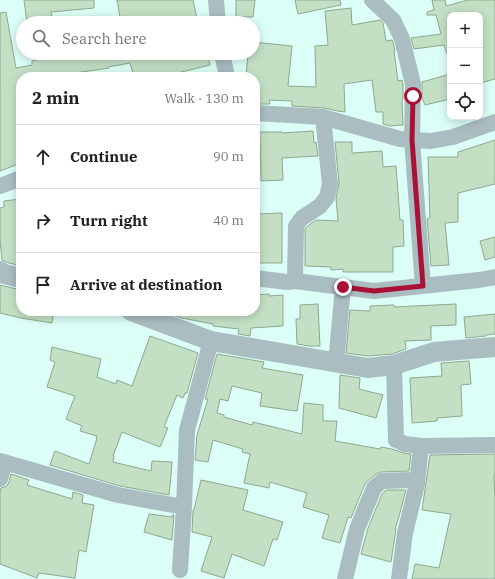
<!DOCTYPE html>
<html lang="en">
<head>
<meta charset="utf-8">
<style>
  :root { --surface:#fff; --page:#f2f2f2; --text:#222; --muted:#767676; --line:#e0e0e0 }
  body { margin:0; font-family:"IBM Plex Serif",serif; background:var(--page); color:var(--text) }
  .controls { position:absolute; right:12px; top:12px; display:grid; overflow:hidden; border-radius:8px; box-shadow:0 2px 10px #0003 }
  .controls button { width:36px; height:36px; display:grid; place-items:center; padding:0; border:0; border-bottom:1px solid var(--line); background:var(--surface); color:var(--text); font:20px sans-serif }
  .stop { position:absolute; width:12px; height:12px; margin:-9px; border:3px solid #a91136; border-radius:50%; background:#fff }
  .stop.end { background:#a91136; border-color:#fff; box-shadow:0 1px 4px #0008 }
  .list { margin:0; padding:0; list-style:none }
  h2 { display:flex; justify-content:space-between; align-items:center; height:52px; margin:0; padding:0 16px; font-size:17px }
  h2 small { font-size:13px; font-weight:400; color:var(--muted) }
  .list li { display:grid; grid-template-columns:26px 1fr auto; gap:12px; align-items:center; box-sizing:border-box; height:64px; padding:0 16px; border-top:1px solid var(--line) }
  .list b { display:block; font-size:15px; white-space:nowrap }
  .list em { font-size:13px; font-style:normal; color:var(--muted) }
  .icon { flex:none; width:22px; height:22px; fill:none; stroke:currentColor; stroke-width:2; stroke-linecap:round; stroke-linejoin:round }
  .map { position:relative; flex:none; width:495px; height:579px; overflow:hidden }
  .search { position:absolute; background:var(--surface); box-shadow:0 2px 10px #0003; left:16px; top:16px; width:244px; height:44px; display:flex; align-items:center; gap:10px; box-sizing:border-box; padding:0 14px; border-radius:22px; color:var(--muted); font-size:15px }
  .panel { position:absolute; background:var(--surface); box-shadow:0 2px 10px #0003; left:16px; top:72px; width:244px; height:244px; border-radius:16px }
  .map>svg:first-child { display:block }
  .building { fill:#c3e0c5; stroke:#8da98f }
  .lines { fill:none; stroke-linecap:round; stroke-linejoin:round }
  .minor { stroke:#aabdc1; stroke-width:16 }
  .tertiary { stroke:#aabdc1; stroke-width:20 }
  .route { stroke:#a91136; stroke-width:5 }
</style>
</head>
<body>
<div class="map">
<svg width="495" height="579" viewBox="0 0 495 579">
  <rect width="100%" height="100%" fill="#dbfef6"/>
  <path class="building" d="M24 0H94V8L51 12 53 22 43 23H27Z
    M117 0H193L198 23H121Z
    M236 0H255L253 17H236Z
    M295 0H340L341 5 298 14Z
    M432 0H445L446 6 468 0H495V79L480 83V15H450V53L447 54 444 45 414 49 411 38 441 34 436 15H427V12L434 10Z
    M351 8 352 25 380 20 383 23 386 41 392 40 393 42 395 51H394L398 81 402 80 403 85V100L402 101 403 125 390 126 383 124V112H376L372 80 344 84 345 112 338 111 324 108 292 106V101L269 100 270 104H259V99H255V77H246L248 53H253V42L292 46 288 86 316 87 315 46 328 45 325 11Z
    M6 12 16 68 32 65V61L68 53H155V55L161 53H207L210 65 161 77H134L130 63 108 67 109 68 61 75 62 77H21V163L0 171V13Z
    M450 74V99L425 105 422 98V82Z
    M313 131 314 143 316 142 318 156 282 158 283 180 261 181 260 132H282V133Z
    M495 140V184L458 193V222L445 223 449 265 431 266 427 219 430 218 428 157H458V152Z
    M335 142H352V153L382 151 383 167 396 166 400 220H403L404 246 393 247V272H343V269L331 270V267L305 266V229L309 225 316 220 338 221 336 198 339 183Z
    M21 199V266L9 263 2 260 0 240V208L4 207V201Z
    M282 213V263H258L257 214Z
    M495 237V257L485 260 480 241Z
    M0 285 21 290V311H54L52 323 21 318 0 313Z
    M269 294V296L283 295V326L251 328 250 336 238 334 239 329 213 326V324L182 318 173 315 174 311H256L255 295Z
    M318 304 320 346H309L297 344 296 319H300V305Z
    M456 304V325L431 326V340L405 341 406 349 392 354 368 356 346 353 350 310 370 311V306L394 305V307Z
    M495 314V334L486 335V336L466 338 464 317Z
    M150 336 198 353 187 393H185L183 398 177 395 164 427 168 428 160 447 122 432 113 456H114L113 462 151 471 152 461 172 462 171 476 169 495 120 486 50 465 55 451 89 464 97 438 96 437 97 436 80 431 82 426 66 419 75 396 47 387 55 362 50 360 52 347 101 359 97 377 116 384 117 380 132 386Z
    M217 354 264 362 262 368 303 375 297 411 260 406 262 393 232 386 228 401 220 399 217 413 224 415V417L252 425 253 422 302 434 304 403 323 405V421H337L335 441 380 449 381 447 392 449 404 453 411 454 409 471 381 472 376 474 368 481 365 484 351 518 348 517 340 543 322 538 329 515 303 507 307 493 270 482 269 488 244 483 250 454 242 452 243 449 213 440 208 462 195 460 197 435 208 399H205Z
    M469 361 471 384 461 385 462 416 437 418V421L412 423 410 378 442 376 441 363Z
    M340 375 360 378 359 389 383 395 376 418 339 408Z
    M495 454V475H494L495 498V579H412L415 564 439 568 451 514 422 510 430 455Z
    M11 474 29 480 27 485 72 499 73 492 83 495 82 503 94 505 86 552 79 550 75 578 39 573 37 578 0 564V492L1 488 7 486 9 482Z
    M201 480 248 490 243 510 283 522 277 540 273 539 264 566 232 554 224 578 201 571 212 537 192 532 193 510H194Z
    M386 490H406L398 520 395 529H396L391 562 361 554 368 528 382 494Z
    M149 514 172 517V515H174L172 540 144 532Z"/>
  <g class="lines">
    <path class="minor" d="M216 0 218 23
      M372 0 393 20 402 39 413 84 412 140 423 286
      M222 53 227 77
      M255 113 323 117 400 139 431 141 453 137 495 122
      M0 186 21 178
      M255 278 287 282 295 281 374 291 479 280 495 277
      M295 281 296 226 302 218 320 206 327 197 330 184 323 117
      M336 363 343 287
      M394 365 396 440 405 444 421 446 495 445
      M0 461 118 495 184 507
      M0 479 5 463
      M180 570 184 507 187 430 211 341
      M345 579 357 529 374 488 382 481 411 480 417 484
      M399 579 405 533 417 484 421 446"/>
    <path class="tertiary" d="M0 271 4 274 21 278
      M131 311 211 341 368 368 394 365 434 352 495 347"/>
  </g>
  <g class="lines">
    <path class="route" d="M343 287 374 291 423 286 412 140 413 96"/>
  </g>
</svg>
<div class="controls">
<button>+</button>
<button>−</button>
<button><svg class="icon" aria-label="locate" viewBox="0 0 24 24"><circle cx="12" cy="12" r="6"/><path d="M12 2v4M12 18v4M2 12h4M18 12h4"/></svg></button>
</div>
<div class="stop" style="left:413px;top:96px"></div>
<div class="stop end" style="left:343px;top:287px"></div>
<div class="search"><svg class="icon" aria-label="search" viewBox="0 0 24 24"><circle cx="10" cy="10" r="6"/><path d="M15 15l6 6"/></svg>Search here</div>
<section class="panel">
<h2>2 min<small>Walk · 130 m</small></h2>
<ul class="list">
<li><svg class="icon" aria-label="ahead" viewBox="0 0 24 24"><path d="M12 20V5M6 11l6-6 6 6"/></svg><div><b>Continue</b></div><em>90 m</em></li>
<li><svg class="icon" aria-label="right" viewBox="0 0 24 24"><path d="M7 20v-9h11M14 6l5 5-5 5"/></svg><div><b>Turn right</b></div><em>40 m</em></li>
<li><svg class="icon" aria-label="arrive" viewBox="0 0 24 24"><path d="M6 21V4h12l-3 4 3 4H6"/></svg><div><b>Arrive at destination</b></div></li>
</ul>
</section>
</div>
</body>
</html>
